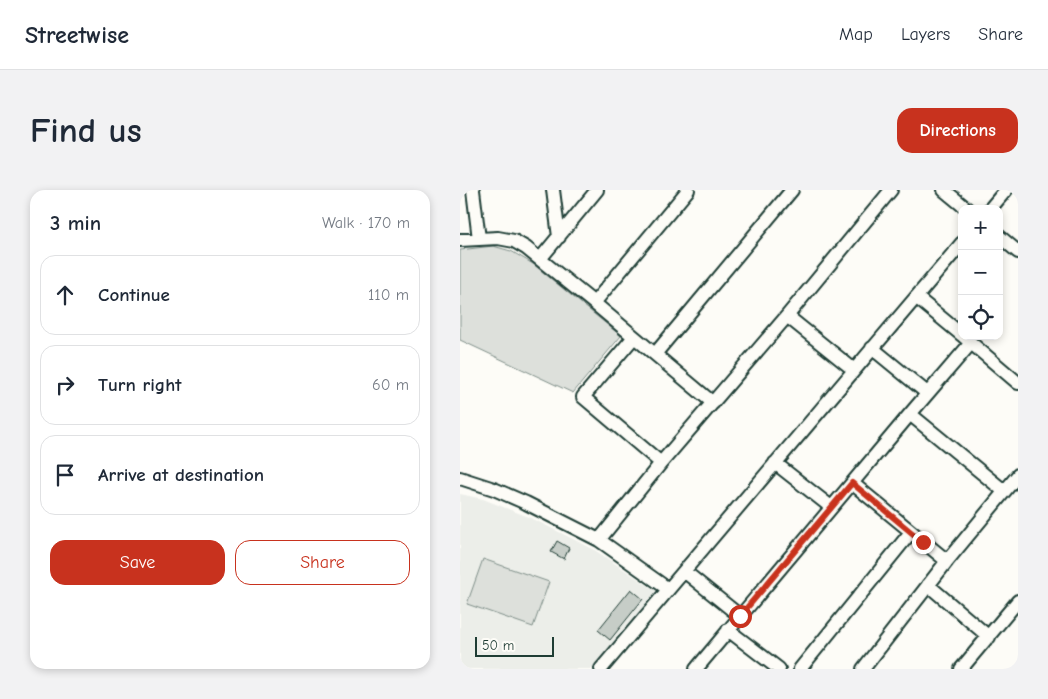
<!DOCTYPE html>
<html lang="en">
<head>
<meta charset="utf-8">
<style>
  :root { --surface:#fff; --page:#f2f2f3; --text:#1f2937; --muted:#747a83; --line:#e0e1e3; --accent:#c8321e }
  body { margin:0; font-family:"Comic Neue",sans-serif; background:var(--page); color:var(--text) }
  .controls { position:absolute; right:15px; top:15px; display:grid; overflow:hidden; border-radius:10px; box-shadow:0 2px 8px #0003 }
  .controls button { width:45px; height:45px; display:grid; place-items:center; padding:0; border:0; border-bottom:1px solid var(--line); background:var(--surface); color:var(--text); font:25px sans-serif }
  .scale { position:absolute; left:15px; bottom:12px; width:79px; box-sizing:border-box; padding-left:5px; border:2px solid #1f3d34; border-top:0; font-size:14px; line-height:18px; white-space:nowrap; color:#1f3d34; -webkit-text-stroke:4px #fdfcf7; paint-order:stroke }
  .stop { position:absolute; width:15px; height:15px; margin:-11px; border:4px solid #c8321e; border-radius:50%; background:#fff }
  .stop.end { background:#c8321e; border-color:#fff; box-shadow:0 1px 5px #0008 }
  .list { margin:0; padding:0; list-style:none }
  h2 { display:flex; justify-content:space-between; align-items:center; height:65px; margin:0; padding:0 20px; font-size:21px }
  h2 small { font-size:16px; font-weight:400; color:var(--muted) }
  .list li { display:grid; grid-template-columns:32px 1fr auto; gap:15px; align-items:center; box-sizing:border-box; height:80px; margin:0 10px 10px; padding:0 10px; border:1px solid var(--line); border-radius:15px }
  .list b { display:block; font-size:19px; white-space:nowrap }
  .list em { font-size:16px; font-style:normal; color:var(--muted) }
  .actions { display:flex; gap:10px; padding:15px 20px }
  .actions a { flex:1; padding:11px 0; border:1px solid var(--accent); border-radius:15px; text-align:center; font-size:18px; color:var(--accent) }
  .actions .main { background:var(--accent); color:#fff }
  .icon { flex:none; width:28px; height:28px; fill:none; stroke:currentColor; stroke-width:2; stroke-linecap:round; stroke-linejoin:round }
  .map { position:relative; flex:none; width:558px; height:479px; overflow:hidden; border-radius:15px }
  header { display:flex; align-items:center; gap:30px; box-sizing:border-box; height:70px; padding:0 25px; background:var(--surface); border-bottom:1px solid var(--line) }
  header strong { font-size:24px }
  nav { display:flex; gap:28px; margin-inline-start:auto; font-size:18px }
  .intro { display:flex; align-items:center; justify-content:space-between; box-sizing:border-box; height:120px; padding:0 30px }
  h1 { margin:0; font-size:35px }
  .button { padding:12px 22px; border-radius:15px; background:var(--accent); color:#fff; font-size:18px; font-weight:700 }
  main { display:flex; gap:30px; padding:0 30px }
  aside { flex:1; background:var(--surface); border-radius:15px; box-shadow:0 2px 8px #0003 }
  .map>svg:first-child { display:block }
  .built { fill:#eceee9 }
  .green { fill:#dde0db; stroke:#7e8e88 }
  .building { fill:#c6cdc7; stroke:#1f3d34 }
  .lines { fill:none; stroke-linecap:round; stroke-linejoin:round }
  .minor-casing { stroke:#1f3d34; stroke-width:16 }
  .minor { stroke:#fdfcf7; stroke-width:12 }
  .route { stroke:#c8321e; stroke-width:6 }
</style>
</head>
<body>
<header>
<strong>Streetwise</strong>
<nav><a>Map</a><a>Layers</a><a>Share</a></nav>
</header>
<div class="intro"><h1>Find us</h1><a class="button">Directions</a></div>
<main>
<aside>
<h2>3 min<small>Walk · 170 m</small></h2>
<ul class="list">
<li><svg class="icon" aria-label="ahead" viewBox="0 0 24 24"><path d="M12 20V5M6 11l6-6 6 6"/></svg><div><b>Continue</b></div><em>110 m</em></li>
<li><svg class="icon" aria-label="right" viewBox="0 0 24 24"><path d="M7 20v-9h11M14 6l5 5-5 5"/></svg><div><b>Turn right</b></div><em>60 m</em></li>
<li><svg class="icon" aria-label="arrive" viewBox="0 0 24 24"><path d="M6 21V4h12l-3 4 3 4H6"/></svg><div><b>Arrive at destination</b></div></li>
</ul>
<div class="actions"><a class="main">Save</a><a>Share</a></div>
</aside>
<div class="map">
<svg width="558" height="479" viewBox="0 0 558 479">
  <rect width="100%" height="100%" fill="#fdfcf7"/>
  <filter id="ink" filterUnits="userSpaceOnUse"><feTurbulence type="fractalNoise" baseFrequency=".02" numOctaves="2"/><feDisplacementMap in="SourceGraphic" scale="10" xChannelSelector="R" yChannelSelector="G"/><feConvolveMatrix kernelMatrix="1 2 1 2 8 2 1 2 1" color-interpolation-filters="sRGB"/></filter>
  <g filter="url(#ink)">
    <path class="built" d="M0 304 23 309 71 328 133 359 196 401 131 479H0Z"/>
    <path class="green" d="M33 56 51 61 73 74 161 146 113 203 0 150V60Z
      M23 369 89 392 73 437 7 414Z"/>
    <path class="building" d="M97 351 109 358 104 369 91 362Z
      M171 399 183 409 150 450 138 440Z"/>
    <g class="lines">
      <g class="minor-casing">
        <path id="minor" d="M13 0 19 49
          M93 0 99 47
          M484 0 507 19
          M530 19 546 0
          M539 46 558 62
          M0 50 38 48 54 51 66 58 134 113 253 213
          M80 69 137 0
          M456 107 502 145
          M134 113 228 0
          M327 126 394 180
          M503 146 558 193
          M174 147 123 207 201 273
          M412 158 467 203
          M195 164 332 0
          M450 224 544 301
          M315 273 371 317
          M0 288 34 299 66 313 139 350 208 399
          M392 293 487 371
          M139 350 201 273 327 126 431 0
          M224 381 280 426
          M468 395 529 447
          M268 440 319 479
          M141 479 502 53
          M236 479 450 224 511 153
          M340 479 451 342
          M403 479 487 371 558 285
          M501 479 558 411"/>
      </g>
      <use href="#minor" class="minor"/>
    </g>
  </g>
  <g class="lines" filter="url(#ink)">
    <path class="route" d="M280 426 392 293 463 352"/>
  </g>
</svg>
<div class="controls">
<button>+</button>
<button>−</button>
<button><svg class="icon" aria-label="locate" viewBox="0 0 24 24"><circle cx="12" cy="12" r="6"/><path d="M12 2v4M12 18v4M2 12h4M18 12h4"/></svg></button>
</div>
<div class="scale">50 m</div>
<div class="stop" style="left:280px;top:426px"></div>
<div class="stop end" style="left:463px;top:352px"></div>
</div>
</main>
</body>
</html>
